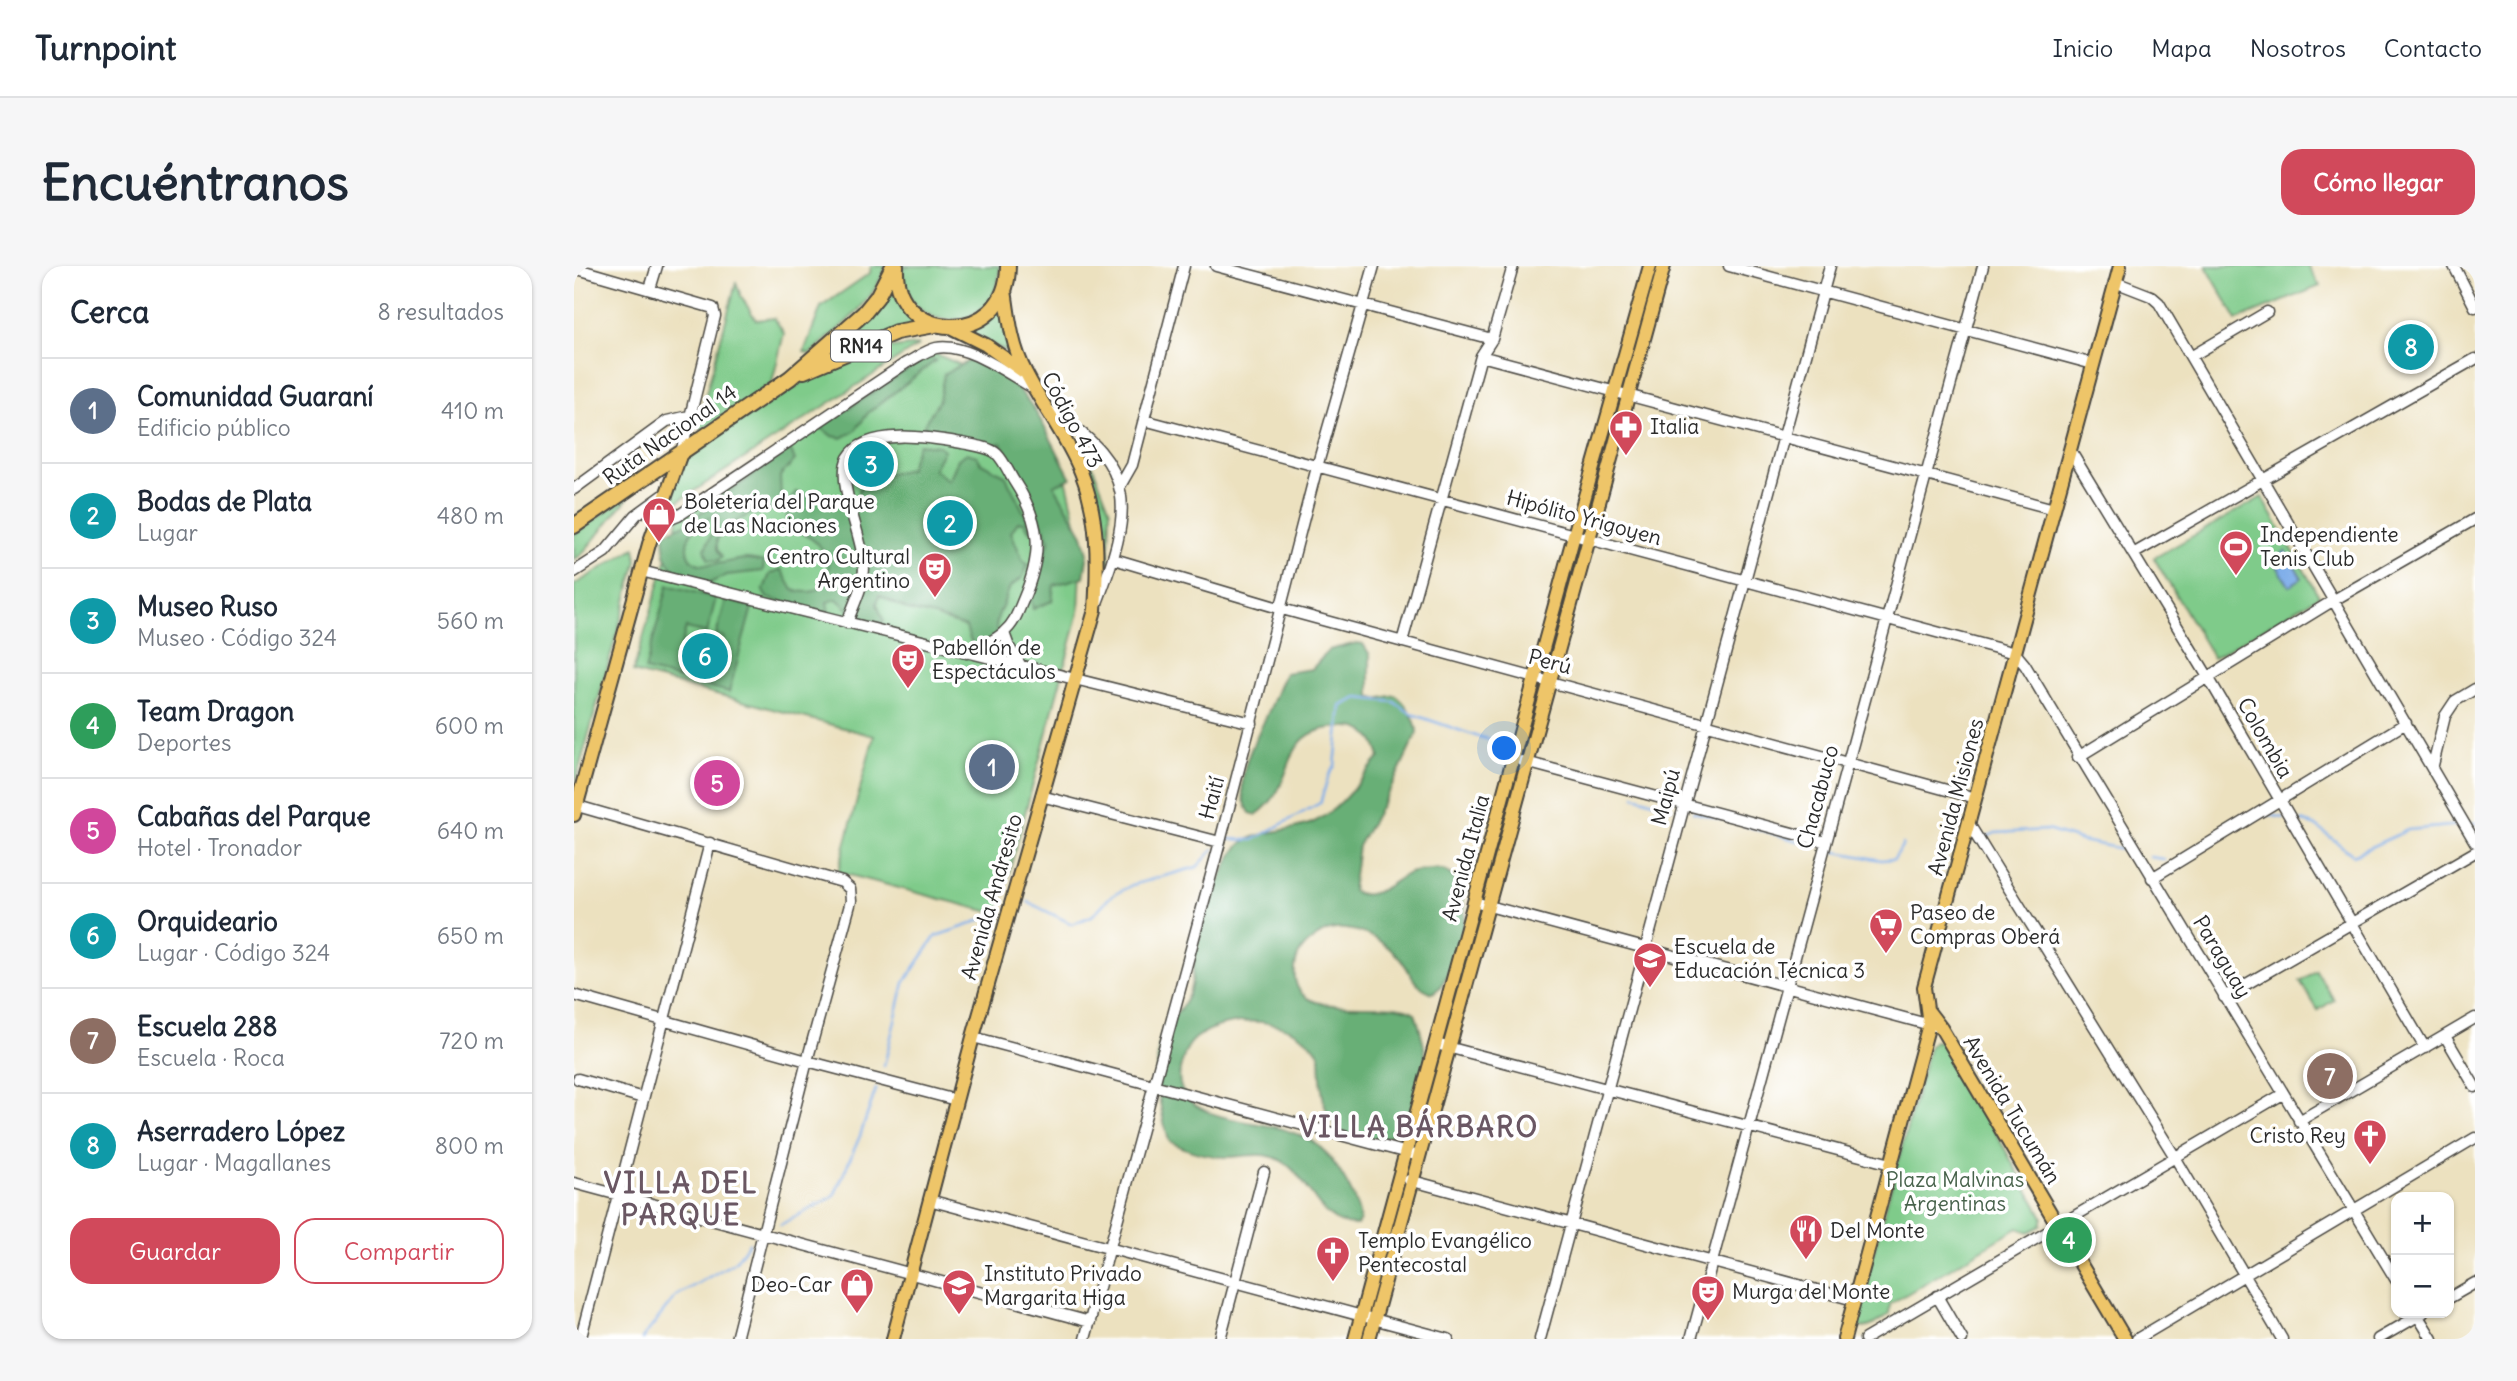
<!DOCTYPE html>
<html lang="es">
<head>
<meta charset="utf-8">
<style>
  :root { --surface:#fff; --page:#f6f6f7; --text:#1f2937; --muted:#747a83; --line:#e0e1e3; --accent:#d1495b }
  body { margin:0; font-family:Delius,sans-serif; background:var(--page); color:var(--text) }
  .controls { position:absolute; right:21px; bottom:21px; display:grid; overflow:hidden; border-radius:14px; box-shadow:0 2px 5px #0004 }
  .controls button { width:63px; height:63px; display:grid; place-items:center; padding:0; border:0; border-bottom:2px solid var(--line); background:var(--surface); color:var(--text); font:35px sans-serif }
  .you { position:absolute; left:931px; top:483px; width:24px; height:24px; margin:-18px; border:5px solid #fff; border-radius:50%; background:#1a73e8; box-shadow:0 0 0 10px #1a73e833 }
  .badge { display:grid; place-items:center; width:46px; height:46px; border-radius:50%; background:var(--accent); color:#fff; font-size:23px; font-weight:700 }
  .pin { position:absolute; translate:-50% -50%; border:4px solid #fff; box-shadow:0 2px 7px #0006 }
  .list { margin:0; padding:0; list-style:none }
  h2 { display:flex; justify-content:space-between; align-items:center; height:91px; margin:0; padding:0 28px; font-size:30px }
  h2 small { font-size:23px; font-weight:400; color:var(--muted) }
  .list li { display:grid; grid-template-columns:46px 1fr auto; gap:21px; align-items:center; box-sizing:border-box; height:105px; padding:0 28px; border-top:2px solid var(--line) }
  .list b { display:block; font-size:26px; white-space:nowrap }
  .list p { margin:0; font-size:23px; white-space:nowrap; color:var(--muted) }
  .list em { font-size:23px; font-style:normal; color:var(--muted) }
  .actions { display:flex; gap:14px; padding:21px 28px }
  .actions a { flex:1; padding:16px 0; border:2px solid var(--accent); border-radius:21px; text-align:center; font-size:24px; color:var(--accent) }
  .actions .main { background:var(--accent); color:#fff }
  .map { position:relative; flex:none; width:1901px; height:1073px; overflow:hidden; border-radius:21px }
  header { display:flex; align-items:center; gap:42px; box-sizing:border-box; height:98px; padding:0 35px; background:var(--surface); border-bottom:2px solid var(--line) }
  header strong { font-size:33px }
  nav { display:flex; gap:38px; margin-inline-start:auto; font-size:24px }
  .intro { display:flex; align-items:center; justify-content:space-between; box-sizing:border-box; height:168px; padding:0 42px }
  h1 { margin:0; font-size:49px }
  .button { padding:18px 32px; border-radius:21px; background:var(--accent); color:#fff; font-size:24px; font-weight:700 }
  main { display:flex; gap:42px; padding:0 42px }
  aside { flex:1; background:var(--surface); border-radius:21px; box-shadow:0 2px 5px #0004 }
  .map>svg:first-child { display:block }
  .green { fill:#7fcb8a; stroke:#557b5a; stroke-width:2 }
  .forest { fill:#67af76; stroke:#496d50; stroke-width:2 }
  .water { fill:#7faee9; stroke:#556c8a; stroke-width:2 }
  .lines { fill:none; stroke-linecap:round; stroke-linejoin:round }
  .stream { stroke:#7faee9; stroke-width:2.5 }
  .minor-casing { stroke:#484641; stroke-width:13 }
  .major-casing { stroke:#484641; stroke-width:16 }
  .highway-casing { stroke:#484641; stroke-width:18 }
  .minor { stroke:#fff; stroke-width:10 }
  .major { stroke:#eec569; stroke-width:12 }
  .highway { stroke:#eec569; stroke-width:14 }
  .labels { text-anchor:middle; stroke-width:7; stroke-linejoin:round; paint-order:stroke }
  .shield { fill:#fff; stroke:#6b6b6b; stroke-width:2 }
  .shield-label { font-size:19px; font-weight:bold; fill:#2b2b2b }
  .street-label { font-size:21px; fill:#2b2b2b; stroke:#fff }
  .poi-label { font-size:21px; fill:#2b2b2b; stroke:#fff; text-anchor:start }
  .park-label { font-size:21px; fill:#48634c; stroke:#fff }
  .district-label { font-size:28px; font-weight:bold; letter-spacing:2px; fill:#6a5763; stroke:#fff }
</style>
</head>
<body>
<header>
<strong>Turnpoint</strong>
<nav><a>Inicio</a><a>Mapa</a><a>Nosotros</a><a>Contacto</a></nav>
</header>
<div class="intro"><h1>Encuéntranos</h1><a class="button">Cómo llegar</a></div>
<main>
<aside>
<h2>Cerca<small>8 resultados</small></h2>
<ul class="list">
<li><span class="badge" style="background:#5c6f8a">1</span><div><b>Comunidad Guaraní</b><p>Edificio público</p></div><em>410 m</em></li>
<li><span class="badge" style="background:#0f9aa8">2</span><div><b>Bodas de Plata</b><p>Lugar</p></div><em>480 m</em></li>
<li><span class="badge" style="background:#0f9aa8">3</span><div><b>Museo Ruso</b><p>Museo · Código 324</p></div><em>560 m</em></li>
<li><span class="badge" style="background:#2e9e5b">4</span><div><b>Team Dragon</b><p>Deportes</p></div><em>600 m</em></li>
<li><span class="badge" style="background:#d1479c">5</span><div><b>Cabañas del Parque</b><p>Hotel · Tronador</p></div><em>640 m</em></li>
<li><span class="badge" style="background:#0f9aa8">6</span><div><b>Orquideario</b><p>Lugar · Código 324</p></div><em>650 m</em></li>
<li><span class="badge" style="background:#8d6e63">7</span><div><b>Escuela 288</b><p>Escuela · Roca</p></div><em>720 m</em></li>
<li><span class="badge" style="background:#0f9aa8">8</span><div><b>Aserradero López</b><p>Lugar · Magallanes</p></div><em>800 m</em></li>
</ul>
<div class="actions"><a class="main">Guardar</a><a>Compartir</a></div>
</aside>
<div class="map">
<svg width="1901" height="1073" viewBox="0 0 1901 1073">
  <rect width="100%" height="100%" fill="#fff"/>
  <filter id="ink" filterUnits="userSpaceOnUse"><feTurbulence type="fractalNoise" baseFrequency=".0143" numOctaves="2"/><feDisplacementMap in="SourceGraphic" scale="14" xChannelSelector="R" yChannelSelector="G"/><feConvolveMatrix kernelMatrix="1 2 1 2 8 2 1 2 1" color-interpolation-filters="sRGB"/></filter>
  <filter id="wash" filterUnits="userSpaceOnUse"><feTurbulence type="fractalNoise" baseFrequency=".00686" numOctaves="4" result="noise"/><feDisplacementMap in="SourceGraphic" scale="28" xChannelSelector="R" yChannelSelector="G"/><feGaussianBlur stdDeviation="1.57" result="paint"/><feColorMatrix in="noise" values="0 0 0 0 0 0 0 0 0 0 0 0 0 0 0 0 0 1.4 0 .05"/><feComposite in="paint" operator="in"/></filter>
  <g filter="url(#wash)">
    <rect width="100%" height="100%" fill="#ece1bf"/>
    <path class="green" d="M297 0H312C299 38 265 62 236 88L230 86 247 41 296 7Z
      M329 0H426C424 74 325 69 329 0Z
      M1632 0H1734L1746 20 1663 54Z
      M318 13 349 59 245 93Z
      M162 17 167 30 182 54 200 52 210 67 198 117 129 164 123 160Z
      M427 39 433 77 439 89 391 65 413 56Z
      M345 79 89 245 113 189 229 116 301 84Z
      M357 86 445 124 491 207 508 281 505 346 424 648 264 606 300 470 59 406 105 251Z
      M497 169 517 196 536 244 534 313 530 311C526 255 522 220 497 169Z
      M58 227 8 288 0 294V268Z
      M1688 231 1745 330 1639 392 1580 292Z
      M61 282 63 295 0 521V319Z
      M1742 705 1760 734 1744 744 1726 715Z
      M1361 775 1371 777 1469 951 1467 960 1455 966 1444 962 1316 1038 1315 1048C1304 1055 1292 1068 1280 1058L1355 781Z"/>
    <path class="forest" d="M353 91 362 94 294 147 281 165 268 172 258 170 246 161Z
      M396 94C409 100 424 104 435 114 464 139 479 180 497 212L480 219 509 269 514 287 510 311 480 319 478 335 459 343 457 333 475 275 451 218 427 177 417 179 403 174 349 167 351 157 365 134 370 108Z
      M344 178 365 180 370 184 360 203 375 215 384 193 393 187 403 190 407 197 431 209 458 262 455 265 450 256H444L437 266 448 293 454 299 449 311 436 321 424 350 422 361 431 389C408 387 397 385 392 361L360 350 333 344 305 329 303 338 310 356C290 362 277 345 263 333L253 336 255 348 193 332 189 325 196 308 207 303 219 324C236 328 244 327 255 313 257 280 239 273 213 258L214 237 222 226 237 232C254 224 250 229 263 236 268 238 275 238 280 238L289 214 335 203Z
      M216 183 221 194 206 210 207 234 195 245 176 248 151 262 143 273V283L148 291 143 295 134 293 131 283 144 253 141 249C128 257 114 263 113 280 112 312 157 293 173 293 178 293 184 295 190 296L189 305 153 309 136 317 102 308 91 289 90 267 121 254 126 247Z
      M94 319 142 332 133 367 112 362 102 399 139 409 150 371 142 369 152 334 178 341 155 426 71 404Z
      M783 377 789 378 796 389V431L803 433 821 429C832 436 843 455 843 467L818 520 784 580 778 625C798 636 815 618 831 609 838 605 849 605 857 604 863 603 868 603 873 606 884 612 891 637 891 649 890 667 875 718 859 727 834 717 842 711 827 694 808 671 768 651 742 671 732 678 725 684 722 696 708 764 809 727 841 747 848 767 860 817 852 837 846 852 830 863 817 869 789 882 763 872 752 843 746 826 747 806 746 789 722 750 656 746 622 772 612 780 610 789 607 800 594 847 659 853 690 859 705 861 722 867 736 874 758 886 783 930 786 954L783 959C740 960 738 909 704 893 689 886 673 890 657 891 636 891 613 885 595 875 585 842 580 810 585 776 589 756 605 749 613 732 620 719 619 699 621 685 625 663 652 591 667 578 682 565 719 565 738 557 768 543 784 515 806 491 801 474 794 461 773 461 699 460 729 516 682 549L676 547C657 518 678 480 691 453 699 438 704 422 711 407L738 403 755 384Z"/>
    <path class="water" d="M1712 285 1728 312 1715 320 1699 293Z"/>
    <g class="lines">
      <path class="stream" d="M1061 530 1098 542
        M1119 546 1147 553
        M1691 548 1710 552
        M1728 555 1742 560 1779 589 1834 564 1886 559
        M1898 558 1901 557
        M1170 559 1241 580
        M654 573 679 574 746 537 755 509 761 500 767 440 784 432 820 436 838 448 902 470 934 478
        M1409 573 1421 567 1473 564 1508 575 1553 584
        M1258 585 1307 594 1320 593 1329 578
        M1576 591 1590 593
        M454 636 498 658 518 650 536 631 558 619 623 601 640 583
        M310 800 330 717 362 670 395 659 421 647
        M206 959 260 930 286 870 302 823
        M68 1073 102 1030 161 996 175 977"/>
    </g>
  </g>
  <g filter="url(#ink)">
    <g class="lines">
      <g class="minor-casing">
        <path id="minor" d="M642 0 918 73
          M1155 0 1519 98
          M1880 0 1901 41
          M0 2 139 42 141 50 107 187
          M1541 16 1577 30 1585 37 1901 576
          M76 23 83 0
          M907 90 1480 243
          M1618 90 1693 46
          M475 144C567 200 558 246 523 337
          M570 154 1441 387 1451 399 1822 1014
          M1496 184 1634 411 1851 782
          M546 220 558 199 610 0
          M0 223 93 155 115 150
          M81 259 104 250 332 97C341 93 352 84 362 82 392 76 434 108 459 122
          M1559 288 1901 93
          M540 293 708 343 1402 532
          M67 305 678 457
          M0 306 31 286 62 249 91 228
          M273 357C279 340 290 319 290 301 290 273 261 215 274 192 292 160 359 172 388 177 398 179 416 181 423 188 430 195 435 207 440 215 468 258 469 287 449 334 444 346 440 358 430 366 421 375 405 381 393 387
          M430 367 435 381 447 400
          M828 376 907 90 918 73 939 0
          M1504 491 1760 334 1901 253
          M948 495 1252 576
          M1858 503 1871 450 1881 435 1901 423
          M467 530 646 576
          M0 539 268 616 276 623 277 635 233 795 162 1073
          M1395 558 1601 891 1708 1073
          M1578 612 1832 457
          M900 636 1360 760
          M0 729 233 795 382 834
          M1650 731 1901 586
          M1871 770 1901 821
          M399 771 845 890
          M862 778 1317 898
          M4 813 69 832
          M1725 855 1901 752
          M835 914 1280 1034
          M0 917 516 1056
          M355 934 874 1073
          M1363 1030 1388 1073
          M1875 1032 1901 1017
          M1842 1047 1858 1073
          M7 1071 136 577
          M511 1073 646 576 743 201 800 0
          M646 1073 690 906
          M966 1073 1256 0
          M1117 1073 1409 0
          M1291 1073 1709 828
          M1563 1073 1901 872
          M1804 1073 1849 1047"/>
      </g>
      <g class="major-casing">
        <path id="major" d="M376 61 412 79 450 106
          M0 549 75 278 107 187
          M1354 745 1367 762 1551 1073
          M319 1073 399 771 521 344C524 297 525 251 507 206 493 171 469 141 452 107 438 81 435 53 431 24
          M781 1073 1000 269 1076 0
          M795 1073 1090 0
          M1270 1073 1355 758 1350 721 1546 0"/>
      </g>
      <g class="highway-casing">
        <path id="highway" d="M322 0C318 78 434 82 434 0
          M230 105 322 66 361 59
          M0 260 216 112 290 47 303 31 319 0"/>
      </g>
      <use href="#minor" class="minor"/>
      <use href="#major" class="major"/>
      <use href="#highway" class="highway"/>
    </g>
  </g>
  <defs>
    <g id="pharmacy-pin" transform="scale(1.75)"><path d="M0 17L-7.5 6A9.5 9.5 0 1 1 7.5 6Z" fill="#d1495b" stroke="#fff"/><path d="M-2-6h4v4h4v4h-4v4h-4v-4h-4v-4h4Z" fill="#fff"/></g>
    <g id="shop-pin" transform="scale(1.75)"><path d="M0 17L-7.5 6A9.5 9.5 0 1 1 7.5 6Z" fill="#d1495b" stroke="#fff"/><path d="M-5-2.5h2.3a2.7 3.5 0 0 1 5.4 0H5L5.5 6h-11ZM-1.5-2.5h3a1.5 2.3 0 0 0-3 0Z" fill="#fff"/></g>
    <g id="stadium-pin" transform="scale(1.75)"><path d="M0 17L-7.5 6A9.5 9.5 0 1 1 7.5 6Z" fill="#d1495b" stroke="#fff"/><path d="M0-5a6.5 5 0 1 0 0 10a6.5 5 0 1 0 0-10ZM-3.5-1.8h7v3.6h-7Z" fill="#fff"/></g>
    <g id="theatre-pin" transform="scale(1.75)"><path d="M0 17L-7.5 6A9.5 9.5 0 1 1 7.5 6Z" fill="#d1495b" stroke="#fff"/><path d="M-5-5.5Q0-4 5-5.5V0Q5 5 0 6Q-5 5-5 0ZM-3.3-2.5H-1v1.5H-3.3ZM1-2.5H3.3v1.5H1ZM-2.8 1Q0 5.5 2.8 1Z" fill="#fff"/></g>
    <g id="supermarket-pin" transform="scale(1.75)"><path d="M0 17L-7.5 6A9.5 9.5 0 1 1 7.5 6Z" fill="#d1495b" stroke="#fff"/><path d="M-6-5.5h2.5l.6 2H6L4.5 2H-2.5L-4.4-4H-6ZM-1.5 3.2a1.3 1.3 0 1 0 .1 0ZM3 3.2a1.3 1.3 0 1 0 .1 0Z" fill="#fff"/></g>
    <g id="school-pin" transform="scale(1.75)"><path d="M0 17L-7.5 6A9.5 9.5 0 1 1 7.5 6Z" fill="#d1495b" stroke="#fff"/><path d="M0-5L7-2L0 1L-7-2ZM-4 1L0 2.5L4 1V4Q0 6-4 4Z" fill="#fff"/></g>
    <g id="church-pin" transform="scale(1.75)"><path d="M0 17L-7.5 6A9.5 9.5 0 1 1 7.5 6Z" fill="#d1495b" stroke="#fff"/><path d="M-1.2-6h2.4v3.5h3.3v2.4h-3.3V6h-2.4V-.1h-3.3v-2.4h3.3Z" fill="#fff"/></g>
    <g id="restaurant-pin" transform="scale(1.75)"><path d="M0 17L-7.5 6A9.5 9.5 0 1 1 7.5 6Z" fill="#d1495b" stroke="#fff"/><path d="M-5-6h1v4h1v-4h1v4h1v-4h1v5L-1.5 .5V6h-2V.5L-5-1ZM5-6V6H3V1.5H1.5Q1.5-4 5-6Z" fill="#fff"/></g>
  </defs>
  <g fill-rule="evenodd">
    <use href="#pharmacy-pin" x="1052" y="161"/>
    <use href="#shop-pin" x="85" y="248"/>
    <use href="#stadium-pin" x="1662" y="281"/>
    <use href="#theatre-pin" x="361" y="303"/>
    <use href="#theatre-pin" x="334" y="394"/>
    <use href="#supermarket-pin" x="1312" y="659"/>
    <use href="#school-pin" x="1076" y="693"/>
    <use href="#church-pin" x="1796" y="870"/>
    <use href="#restaurant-pin" x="1232" y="965"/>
    <use href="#church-pin" x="759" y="987"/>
    <use href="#shop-pin" x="283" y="1019"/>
    <use href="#school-pin" x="385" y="1020"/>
    <use href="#theatre-pin" x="1134" y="1026"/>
  </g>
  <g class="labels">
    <rect class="shield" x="257" y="64.5" width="60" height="31" rx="5"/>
    <g class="shield-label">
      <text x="287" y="87">RN14</text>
    </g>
    <g class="street-label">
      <text transform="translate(498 154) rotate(62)" y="7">Código 473</text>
      <text transform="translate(96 169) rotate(-35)" y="7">Ruta Nacional 14</text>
      <text transform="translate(1010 252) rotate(15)" y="7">Hipólito Yrigoyen</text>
      <text transform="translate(976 396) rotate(15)" y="7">Perú</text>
      <text transform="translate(1691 472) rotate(60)" y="7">Colombia</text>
      <text transform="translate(1092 531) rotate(-75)" y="7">Maipú</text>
      <text transform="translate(1244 531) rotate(-75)" y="7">Chacabuco</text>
      <text transform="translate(1382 531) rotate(-75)" y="7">Avenida Misiones</text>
      <text transform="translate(638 532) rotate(-75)" y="7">Haití</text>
      <text transform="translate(892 592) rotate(-75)" y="7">Avenida Italia</text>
      <text transform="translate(418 631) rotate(-74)" y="7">Avenida Andresito</text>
      <text transform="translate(1648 691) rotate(59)" y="7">Paraguay</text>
      <text transform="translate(1438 844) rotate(59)" y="7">Avenida Tucumán</text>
    </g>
    <g class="poi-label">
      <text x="1076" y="168">Italia</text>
      <text x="110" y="243">Boletería del Parque<tspan x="110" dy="24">de Las Naciones</tspan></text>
      <text x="1686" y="276">Independiente<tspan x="1686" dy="24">Tenis Club</tspan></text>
      <text x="336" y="298" text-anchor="end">Centro Cultural<tspan x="336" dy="24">Argentino</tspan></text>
      <text x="358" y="389">Pabellón de<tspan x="358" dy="24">Espectáculos</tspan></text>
      <text x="1336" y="654">Paseo de<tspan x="1336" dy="24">Compras Oberá</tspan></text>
      <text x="1100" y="688">Escuela de<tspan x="1100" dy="24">Educación Técnica 3</tspan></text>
      <text x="1772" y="877" text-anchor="end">Cristo Rey</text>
      <text x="1256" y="972">Del Monte</text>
      <text x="784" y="982">Templo Evangélico<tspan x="784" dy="24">Pentecostal</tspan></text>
      <text x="410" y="1015">Instituto Privado<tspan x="410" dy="24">Margarita Higa</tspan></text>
      <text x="258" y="1026" text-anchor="end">Deo-Car</text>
      <text x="1158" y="1033">Murga del Monte</text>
    </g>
    <g class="park-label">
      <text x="1381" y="921">Plaza Malvinas<tspan x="1381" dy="24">Argentinas</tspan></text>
    </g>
    <g class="district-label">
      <text x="845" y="871">VILLA BÁRBARO</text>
      <text x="107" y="927">VILLA DEL<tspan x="107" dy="32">PARQUE</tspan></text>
    </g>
  </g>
</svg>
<div class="controls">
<button>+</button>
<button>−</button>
</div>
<div class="you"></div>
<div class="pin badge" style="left:418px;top:501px;background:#5c6f8a">1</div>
<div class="pin badge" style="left:376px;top:257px;background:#0f9aa8">2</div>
<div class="pin badge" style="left:297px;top:198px;background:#0f9aa8">3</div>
<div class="pin badge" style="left:1495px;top:974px;background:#2e9e5b">4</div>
<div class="pin badge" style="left:143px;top:517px;background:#d1479c">5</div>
<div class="pin badge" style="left:131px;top:390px;background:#0f9aa8">6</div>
<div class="pin badge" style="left:1756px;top:810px;background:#8d6e63">7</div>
<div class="pin badge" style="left:1837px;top:81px;background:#0f9aa8">8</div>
</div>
</main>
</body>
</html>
